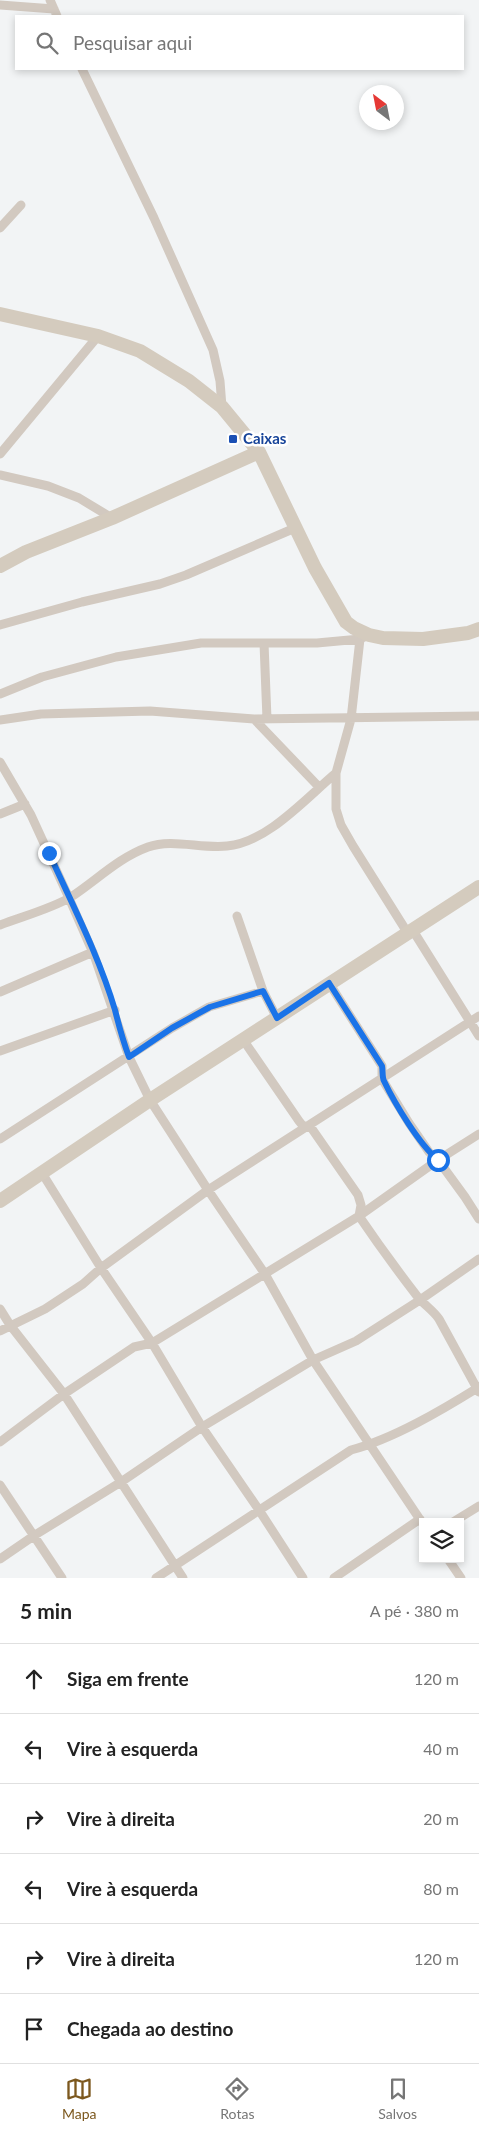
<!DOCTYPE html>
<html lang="pt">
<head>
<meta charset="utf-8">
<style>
  :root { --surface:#fff; --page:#f6f6f6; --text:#222; --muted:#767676; --line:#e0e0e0; --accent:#7c581e }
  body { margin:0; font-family:Lato,sans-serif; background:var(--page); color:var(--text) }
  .controls { position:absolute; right:15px; bottom:15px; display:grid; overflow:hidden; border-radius:0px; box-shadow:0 2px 8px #0003 }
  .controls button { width:45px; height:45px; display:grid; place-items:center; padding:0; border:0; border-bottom:1px solid var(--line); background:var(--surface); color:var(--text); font:25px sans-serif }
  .compass { position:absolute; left:359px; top:85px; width:45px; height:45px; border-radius:50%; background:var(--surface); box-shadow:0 2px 8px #0003; rotate:328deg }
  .stop { position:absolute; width:15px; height:15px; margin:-11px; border:4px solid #1a73e8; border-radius:50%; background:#fff }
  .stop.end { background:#1a73e8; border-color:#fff; box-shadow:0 1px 5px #0008 }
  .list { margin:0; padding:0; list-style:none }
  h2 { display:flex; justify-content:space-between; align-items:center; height:65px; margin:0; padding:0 20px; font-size:21px }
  h2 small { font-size:16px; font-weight:400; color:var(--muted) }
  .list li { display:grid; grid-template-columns:32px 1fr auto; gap:15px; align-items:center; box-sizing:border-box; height:70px; padding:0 20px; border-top:1px solid var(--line) }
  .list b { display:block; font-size:19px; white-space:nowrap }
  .list em { font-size:16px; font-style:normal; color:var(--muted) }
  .icon { flex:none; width:28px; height:28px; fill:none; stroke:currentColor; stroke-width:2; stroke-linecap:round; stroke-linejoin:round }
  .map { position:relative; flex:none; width:479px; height:1578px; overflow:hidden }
  .search { position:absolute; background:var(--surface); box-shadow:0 2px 8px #0003; left:15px; right:15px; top:15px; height:55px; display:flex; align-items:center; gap:12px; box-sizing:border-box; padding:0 18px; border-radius:0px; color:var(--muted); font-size:19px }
  .sheet { height:485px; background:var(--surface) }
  nav { display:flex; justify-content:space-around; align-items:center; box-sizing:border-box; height:70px; border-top:1px solid var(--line); background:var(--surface); font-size:14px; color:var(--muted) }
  nav a { display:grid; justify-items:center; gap:2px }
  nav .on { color:var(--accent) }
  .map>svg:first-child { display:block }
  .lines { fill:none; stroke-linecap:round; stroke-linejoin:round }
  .street { stroke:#d2c9c0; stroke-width:9 }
  .secondary { stroke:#d4cbbe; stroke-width:14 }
  .route { stroke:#1a73e8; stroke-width:6 }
  .transit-dot { fill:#1a4fb4; stroke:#fff; stroke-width:2 }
  .labels { text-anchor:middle; stroke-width:5; stroke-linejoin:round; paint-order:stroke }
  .transit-label { font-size:15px; font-weight:bold; fill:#164399; stroke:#fff; text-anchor:start }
</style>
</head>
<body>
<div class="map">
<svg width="479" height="1578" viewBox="0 0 479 1578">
  <rect width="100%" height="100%" fill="#f2f4f5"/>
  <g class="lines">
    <path class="street" d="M50 0 57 16
      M0 5 54 9
      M82 69 154 218 213 350 220 381 222 407
      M0 228 21 205
      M0 454 98 336
      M0 475 48 486 79 498 112 518
      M0 625 82 602 160 584 186 575 295 528
      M360 639 351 719 336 773V809L341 825 353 846 407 932
      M264 643 267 719
      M0 694 42 677 116 657 201 643H317L360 639 369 635
      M254 719 319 787
      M0 720 41 714 150 711 254 719 479 716
      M0 762 31 815 69 898 94 955 129 1057 150 1100 208 1190 265 1274 313 1360 423 1524
      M0 814 25 804
      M237 916 263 991
      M0 925C21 917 53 908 71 897 97 880 118 858 148 847 172 838 201 849 227 846 267 843 307 797 336 773
      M412 929 479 1036
      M329 983 382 1066V1079L409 1123 429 1152 438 1160 465 1197 479 1219
      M0 992 93 952
      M244 1041 299 1121 303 1126H310L358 1195 361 1205 359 1216C378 1244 397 1270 417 1296 424 1305 433 1310 439 1319L479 1392
      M0 1051 115 1010
      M0 1139 172 1028 209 1007 263 991 277 1018
      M42 1173 101 1268 152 1343 202 1427 259 1510 303 1578
      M0 1309 10 1325 64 1394 183 1578
      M0 1331 45 1309 83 1284 101 1268 208 1190 479 1016
      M0 1442 64 1394 134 1347 152 1343 359 1216 438 1160 479 1134
      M0 1485 62 1578
      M453 1522 479 1506
      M0 1559 35 1535 121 1482 202 1427 313 1360 356 1341 420 1300 479 1259
      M448 1559 461 1578
      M156 1578 351 1450C393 1439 442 1410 479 1387
      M334 1578 420 1519"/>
    <path class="secondary" d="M0 314 98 336 140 351 189 381 222 407 259 452 315 568 346 622 354 628 369 635 383 638 423 639 468 633 479 629
      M0 566 26 552 112 518 259 452
      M0 1201 150 1100 479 887"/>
  </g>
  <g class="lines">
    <path class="route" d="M49 853C72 904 99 956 115 1010 119 1026 123 1041 129 1057L172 1028 210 1007 263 991 277 1018 329 983 382 1066C383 1071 382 1077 384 1081 395 1104 419 1144 438 1160"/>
  </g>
  <rect class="transit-dot" x="228" y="434" width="10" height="10" rx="2.5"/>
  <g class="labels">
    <g class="transit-label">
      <text x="243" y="444">Caixas</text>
    </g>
  </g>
</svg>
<div class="controls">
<button><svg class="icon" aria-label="layers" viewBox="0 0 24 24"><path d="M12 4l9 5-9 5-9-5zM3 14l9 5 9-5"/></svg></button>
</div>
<svg class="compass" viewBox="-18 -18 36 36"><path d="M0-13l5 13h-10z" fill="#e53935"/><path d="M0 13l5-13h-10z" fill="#767676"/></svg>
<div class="stop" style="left:438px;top:1160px"></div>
<div class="stop end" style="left:49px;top:853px"></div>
<div class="search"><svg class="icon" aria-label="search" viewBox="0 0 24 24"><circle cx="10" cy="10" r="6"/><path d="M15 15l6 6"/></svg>Pesquisar aqui</div>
</div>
<section class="sheet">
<h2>5 min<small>A pé · 380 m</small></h2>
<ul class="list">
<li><svg class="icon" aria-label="ahead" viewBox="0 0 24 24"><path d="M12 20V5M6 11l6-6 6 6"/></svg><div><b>Siga em frente</b></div><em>120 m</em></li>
<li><svg class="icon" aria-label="left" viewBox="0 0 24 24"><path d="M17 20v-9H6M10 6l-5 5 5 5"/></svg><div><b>Vire à esquerda</b></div><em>40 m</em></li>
<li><svg class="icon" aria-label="right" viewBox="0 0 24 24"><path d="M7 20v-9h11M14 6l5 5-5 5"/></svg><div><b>Vire à direita</b></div><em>20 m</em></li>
<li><svg class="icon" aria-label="left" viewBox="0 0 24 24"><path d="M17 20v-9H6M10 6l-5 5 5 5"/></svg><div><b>Vire à esquerda</b></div><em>80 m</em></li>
<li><svg class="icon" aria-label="right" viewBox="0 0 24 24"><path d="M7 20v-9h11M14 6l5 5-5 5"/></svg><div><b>Vire à direita</b></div><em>120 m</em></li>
<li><svg class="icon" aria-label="arrive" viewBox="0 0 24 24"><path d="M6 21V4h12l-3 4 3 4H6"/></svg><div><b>Chegada ao destino</b></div></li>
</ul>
</section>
<nav>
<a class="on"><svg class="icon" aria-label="map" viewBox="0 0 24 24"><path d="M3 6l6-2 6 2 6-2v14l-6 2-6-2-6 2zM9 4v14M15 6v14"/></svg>Mapa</a>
<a><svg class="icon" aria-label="directions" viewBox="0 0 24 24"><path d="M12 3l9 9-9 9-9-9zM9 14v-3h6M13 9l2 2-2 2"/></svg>Rotas</a>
<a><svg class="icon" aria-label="saved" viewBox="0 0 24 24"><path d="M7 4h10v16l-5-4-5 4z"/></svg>Salvos</a>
</nav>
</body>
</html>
